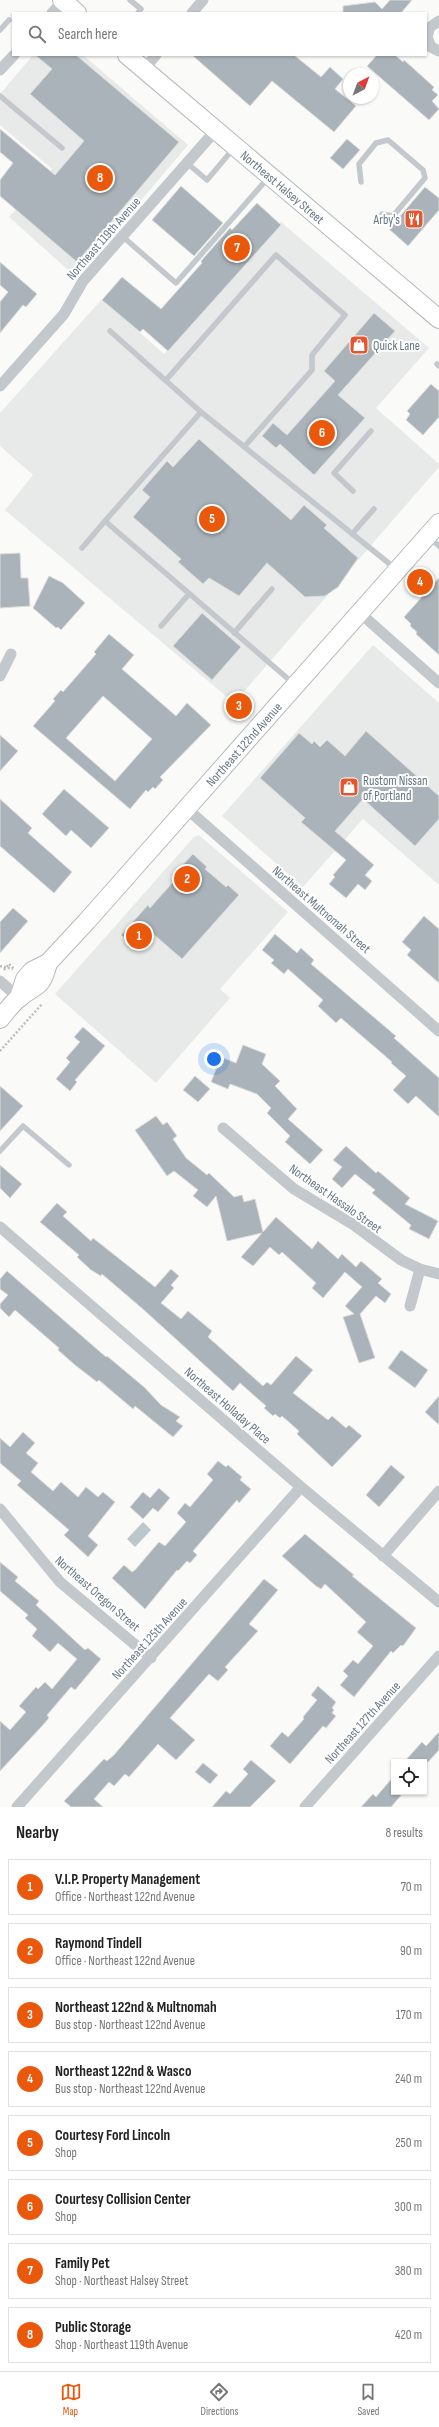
<!DOCTYPE html>
<html lang="en">
<head>
<meta charset="utf-8">
<style>
  :root { --surface:#fff; --page:#f6f6f6; --text:#222; --muted:#767676; --line:#e0e0e0; --accent:#ea580c }
  body { margin:0; font-family:"Sofia Sans Condensed",sans-serif; background:var(--page); color:var(--text) }
  .controls { position:absolute; right:12px; bottom:12px; display:grid; overflow:hidden; border-radius:0px; box-shadow:0 1px 3px #0004 }
  .controls button { width:36px; height:36px; display:grid; place-items:center; padding:0; border:0; border-bottom:1px solid var(--line); background:var(--surface); color:var(--text); font:20px sans-serif }
  .compass { position:absolute; left:343px; top:68px; width:36px; height:36px; border-radius:50%; background:var(--surface); box-shadow:0 1px 3px #0004; rotate:41deg }
  .you { position:absolute; left:214px; top:1059px; width:14px; height:14px; margin:-10px; border:3px solid #fff; border-radius:50%; background:#1a73e8; box-shadow:0 0 0 6px #1a73e833 }
  .badge { display:grid; place-items:center; width:26px; height:26px; border-radius:50%; background:var(--accent); color:#fff; font-size:13px; font-weight:700 }
  .pin { position:absolute; translate:-50% -50%; border:2px solid #fff; box-shadow:0 1px 4px #0006 }
  .list { margin:0; padding:0; list-style:none }
  h2 { display:flex; justify-content:space-between; align-items:center; height:52px; margin:0; padding:0 16px; font-size:17px }
  h2 small { font-size:13px; font-weight:400; color:var(--muted) }
  .list li { display:grid; grid-template-columns:26px 1fr auto; gap:12px; align-items:center; box-sizing:border-box; height:56px; margin:0 8px 8px; padding:0 8px; border:1px solid var(--line); border-radius:0px }
  .list b { display:block; font-size:15px; white-space:nowrap }
  .list p { margin:0; font-size:13px; white-space:nowrap; color:var(--muted) }
  .list em { font-size:13px; font-style:normal; color:var(--muted) }
  .icon { flex:none; width:22px; height:22px; fill:none; stroke:currentColor; stroke-width:2; stroke-linecap:round; stroke-linejoin:round }
  .map { position:relative; flex:none; width:439px; height:1807px; overflow:hidden }
  .search { position:absolute; background:var(--surface); box-shadow:0 1px 3px #0004; left:12px; right:12px; top:12px; height:44px; display:flex; align-items:center; gap:10px; box-sizing:border-box; padding:0 14px; border-radius:0px; color:var(--muted); font-size:15px }
  .sheet { height:564px; background:var(--surface) }
  nav { display:flex; justify-content:space-around; align-items:center; box-sizing:border-box; height:56px; border-top:1px solid var(--line); background:var(--surface); font-size:11px; color:var(--muted) }
  nav a { display:grid; justify-items:center; gap:2px }
  nav .on { color:var(--accent) }
  .map>svg:first-child { display:block }
  .built { fill:#e8e9e9 }
  .water { fill:#bbc7cb }
  .building { fill:#aab3b9; stroke:#dcdcda; fill-rule:evenodd }
  .lines { fill:none; stroke-linecap:round; stroke-linejoin:round }
  .primary-casing { stroke:#b5babe; stroke-width:20 }
  .path { stroke:#bbbfc2; stroke-width:2.5; stroke-dasharray:2 2; stroke-linecap:butt }
  .lane { stroke:#c3c8cc; stroke-width:5.5 }
  .street { stroke:#c3c8cc; stroke-width:11 }
  .primary { stroke:#fff; stroke-width:18 }
  .labels { text-anchor:middle; stroke-width:4; stroke-linejoin:round; paint-order:stroke }
  .street-label { font-size:13px; fill:#657683; stroke:#fff }
  .poi-label { font-size:13px; fill:#657683; stroke:#fff; text-anchor:start }
</style>
</head>
<body>
<div class="map">
<svg width="439" height="1807" viewBox="0 0 439 1807">
  <rect width="100%" height="100%" fill="#fafaf8"/>
  <path class="built" d="M33 55H83L188 145 76 277 9 217 52 169 0 125V94Z
    M281 222 429 348 376 408 439 464V467L234 703 5 510 33 475 0 446V413L102 299 164 354Z
    M373 645 439 703V885L363 819 303 887 222 816Z
    M199 835 288 912 220 989 230 998 156 1083 55 994 194 837Z"/>
  <path class="water" d="M143 1522 151 1530 135 1547 127 1539Z"/>
  <path class="building" d="M390 0H412L401 13H343V6L375 2 382 9Z
    M35 55H76L179 142 77 262 0 196V180L13 163 0 152V129L55 175 84 141 30 94 52 69Z
    M192 55H294L321 77 330 67 343 79 335 89 356 106 334 132 272 81 250 106Z
    M377 55H395L403 62 404 60 434 87 432 90 438 95 432 101 439 109 429 120 367 66Z
    M347 139 360 150 343 169 330 158Z
    M181 186 223 223 194 256 152 220Z
    M425 187 439 198V210L408 246 389 229Z
    M257 203 281 225 168 351 143 329 140 332 102 300 122 277 161 309 202 263 201 261 230 228 232 230Z
    M0 262 37 294 26 307 23 305 0 333V302L8 292 0 285Z
    M374 313 395 331 338 395 365 418 314 475 280 444 276 448 262 436 273 423 287 435 335 381 324 371Z
    M431 384 439 391V417L423 435 406 420 410 414 407 411Z
    M199 439 291 520 304 505 327 525 324 528 358 558 338 587 325 596 305 597 267 563 239 596 209 578 203 584 178 562 181 559 133 517 150 497 142 490 167 461 173 467Z
    M20 553 21 578H28L30 606 0 608V554Z
    M49 576 63 583 85 603 61 630 58 627 56 628 33 608Z
    M439 578V655L416 634 417 632 410 626 411 624 404 617Z
    M202 613 241 647 212 680 173 646Z
    M109 634 134 655 122 669 176 716 187 703 211 725 160 777 163 780 155 789 153 787 148 792 146 790 130 809 33 726 55 701 53 699 61 690 63 692 96 654 94 652ZM103 696 152 739 115 781 66 738Z
    M366 731 439 796V819L415 846 363 799 335 831 374 865 365 875 372 881 365 890 358 884 346 898 329 884 335 877 333 875 346 860 301 822 305 818 260 778 299 733 312 744 314 741 320 747 327 740 345 756Z
    M0 735 18 751 0 771Z
    M64 789 109 828 91 848 71 830 66 836 42 814Z
    M0 799 32 828 28 833 72 872 54 893 0 846Z
    M193 854 207 867 205 869 226 887 228 885 239 895 182 959 151 932 139 945 136 942 133 945 121 935 148 905 150 908 181 873 178 870Z
    M13 908 28 921 0 953V922Z
    M424 916 439 929V983L407 955 411 950 402 942Z
    M275 934 297 953 301 948 314 960 311 964 396 1036 394 1038 439 1078V1117L416 1096 408 1104 393 1090 406 1076 391 1063 392 1062 341 1018 336 1023 318 1006 323 1000 288 969 284 974 271 963 274 960 262 950Z
    M83 1027 105 1046 75 1080 77 1082 70 1091 56 1079 70 1062 66 1058 80 1042 74 1037Z
    M243 1045 266 1054 262 1064 280 1081 275 1086 297 1109 288 1119 323 1150 310 1164 285 1142 290 1136 267 1113 271 1108 257 1094 230 1084 228 1089 211 1082 221 1057 236 1063Z
    M195 1076 210 1089 198 1102 183 1090Z
    M0 1086 23 1106 0 1131Z
    M156 1116 163 1125 167 1122 177 1136 173 1139 186 1158 207 1175 209 1173 234 1197 242 1195 244 1202 255 1199 263 1232 276 1217 312 1249 318 1241 338 1259 342 1254 356 1267 361 1261 382 1279 378 1283 391 1294 385 1303 376 1296 360 1314 375 1358 359 1363 343 1317 354 1314 345 1306 362 1287 345 1272 323 1298 312 1288 316 1283 282 1252 279 1255 270 1247 253 1266 241 1257 262 1233 227 1241 216 1196 207 1207 193 1196 198 1190 174 1171 167 1176 135 1130Z
    M346 1146 376 1173 378 1171 410 1198 405 1204 438 1221 429 1239 409 1229 411 1225 372 1193 375 1190 355 1174 342 1188 332 1179 342 1167 333 1160Z
    M0 1165 22 1184 10 1198 0 1188Z
    M57 1203 67 1212 63 1216 91 1241 93 1238 155 1287 171 1269 179 1276 171 1285 174 1288 161 1303 181 1319 188 1311 212 1331 208 1337 263 1386 267 1382 271 1385 296 1356 313 1370 293 1393 328 1420 332 1416 346 1428 349 1425 362 1436 332 1467 297 1434 299 1431 282 1416 280 1418 275 1414 273 1416 264 1408 266 1406 240 1383 233 1391 144 1310 102 1274 101 1276 91 1270 77 1257 79 1255 40 1222Z
    M7 1271 106 1357 107 1356 144 1387 161 1405 180 1417 176 1421 183 1426 173 1437 135 1406 133 1409 107 1387 99 1380 97 1382 75 1365 58 1350 59 1348 15 1310 9 1317 0 1308V1304L8 1295 0 1289V1279Z
    M401 1350 428 1370 415 1388 388 1368Z
    M439 1396V1425L425 1412Z
    M23 1432 35 1443 26 1453 38 1463 31 1472 53 1491 61 1482 78 1497 86 1487 98 1497 103 1492 115 1502 88 1536 98 1545 88 1557 64 1535 69 1530 17 1485 21 1481 0 1463V1438L10 1447Z
    M218 1461 226 1467 228 1465 242 1477 240 1480 251 1489 239 1503 237 1500 193 1551 197 1555 190 1563 187 1561 178 1571 177 1570 145 1609 112 1578 124 1565 132 1572 135 1570 159 1542 165 1546 186 1522 177 1513 185 1503 190 1507 213 1480 207 1474Z
    M391 1465 405 1477 379 1507 366 1495Z
    M159 1488 170 1498 158 1512 153 1508 143 1519 130 1507 143 1492 150 1498Z
    M305 1534 354 1575 352 1576 416 1628 403 1646 401 1645 393 1653 391 1651 354 1697 340 1685 348 1676 343 1671 353 1660 358 1664 373 1646 357 1632 366 1622 325 1584 321 1589 316 1586 282 1556Z
    M0 1562 18 1577 15 1581 39 1601 36 1605 85 1650 88 1648 101 1659 75 1690 71 1687 47 1715 49 1718 42 1726 0 1771V1721L10 1730 26 1712 19 1706 36 1687 38 1689 45 1682 52 1689 77 1659 58 1643 50 1652 32 1636 37 1629 25 1618 28 1615 0 1591Z
    M264 1579 278 1590 249 1624 258 1631 225 1667 228 1670 218 1681 209 1674 170 1718 195 1740 176 1760 158 1744 129 1777 125 1774 114 1786 109 1782 94 1799 103 1807H71L64 1801 104 1759 107 1761 114 1755Z
    M318 1686 336 1702 332 1708 334 1710 332 1713 336 1716 326 1728 323 1726 290 1764 270 1746 282 1732 288 1737 304 1719 303 1717 317 1700 311 1695Z
    M439 1732V1750L428 1762H404L422 1742 426 1746Z
    M251 1760 276 1781 250 1807H212L226 1791 230 1794 248 1774 243 1769Z
    M203 1763 218 1775 210 1784 195 1772Z
    M394 1776V1792H404L391 1807H361L373 1794 376 1797Z"/>
  <g class="lines">
    <g class="primary-casing">
      <g id="primary">
        <path d="M62 0 77 13"/>
        <path id="s1" d="M127 55 439 319"/>
        <path id="s2" d="M19 998 25 979 32 971 48 963 87 921 439 523"/>
        <path d="M0 1019C6 1012 12 1003 19 998 37 983 41 990 48 963"/>
      </g>
    </g>
    <path class="path" d="M0 966 13 969
      M4 970 9 964 14 969
      M0 1051 42 1004"/>
    <path class="lane" d="M130 0 141 9 138 13
      M0 30 9 20
      M0 96 62 148
      M187 163 207 180 234 148
      M361 182 359 164 376 143 388 140 423 170 425 178 393 216 382 214
      M122 236 176 283 268 178
      M110 331 201 412 396 569
      M437 364 439 366
      M166 380 276 255 345 315 312 355V370L244 447
      M201 412 105 521 294 684
      M353 491 334 473 371 431
      M352 534 374 509
      M429 537 439 546
      M82 548 105 521
      M161 626 189 594
      M234 633 272 589
      M0 1151 23 1126 69 1165"/>
    <path class="street" d="M52 13 63 1
      M192 13 203 0
      M439 21 430 27 427 37 431 47 439 51
      M144 69 156 55
      M0 70 14 55
      M0 386 64 314 83 281 216 130
      M360 613 439 683
      M0 676 11 654
      M186 808 439 1031
      M0 981 19 998
      M223 1128 294 1189 354 1225 401 1260 420 1269 439 1274
      M0 1227 301 1487 439 1602
      M410 1306 420 1269
      M0 1509 60 1582 151 1658
      M383 1556 439 1491
      M17 1807 301 1487
      M305 1807 439 1656"/>
    <use href="#primary" class="primary"/>
  </g>
  <defs>
    <g id="restaurant-square" transform="scale(1)"><rect x="-9" y="-9" width="18" height="18" rx="4" fill="#e4572e" stroke="#fff"/><path d="M-5-6h1v4h1v-4h1v4h1v-4h1v5L-1.5 .5V6h-2V.5L-5-1ZM5-6V6H3V1.5H1.5Q1.5-4 5-6Z" fill="#fff"/></g>
    <g id="shop-square" transform="scale(1)"><rect x="-9" y="-9" width="18" height="18" rx="4" fill="#e4572e" stroke="#fff"/><path d="M-5-2.5h2.3a2.7 3.5 0 0 1 5.4 0H5L5.5 6h-11ZM-1.5-2.5h3a1.5 2.3 0 0 0-3 0Z" fill="#fff"/></g>
  </defs>
  <g fill-rule="evenodd">
    <use href="#restaurant-square" x="414" y="219"/>
    <use href="#shop-square" x="359" y="345"/>
    <use href="#shop-square" x="349" y="787"/>
  </g>
  <g class="labels">
    <g class="street-label">
      <text dy="5" stroke="none"><textPath href="#s1" startOffset="204">Northeast Halsey Street</textPath></text>
      <text transform="translate(103 238) rotate(-49)" y="5">Northeast 119th Avenue</text>
      <text dy="5" stroke="none"><textPath href="#s2" startOffset="342">Northeast 122nd Avenue</textPath></text>
      <text transform="translate(322 909) rotate(41)" y="5">Northeast Multnomah Street</text>
      <text transform="translate(336 1198) rotate(35)" y="5">Northeast Hassalo Street</text>
      <text transform="translate(228 1405) rotate(41)" y="5">Northeast Holladay Place</text>
      <text transform="translate(98 1593) rotate(41)" y="5">Northeast Oregon Street</text>
      <text transform="translate(149 1638) rotate(-48)" y="5">Northeast 125th Avenue</text>
      <text transform="translate(362 1722) rotate(-48)" y="5">Northeast 127th Avenue</text>
    </g>
    <g class="poi-label">
      <text x="400" y="224" text-anchor="end">Arby's</text>
      <text x="373" y="350">Quick Lane</text>
      <text x="363" y="785">Rustom Nissan<tspan x="363" dy="15">of Portland</tspan></text>
    </g>
  </g>
</svg>
<div class="controls">
<button><svg class="icon" aria-label="locate" viewBox="0 0 24 24"><circle cx="12" cy="12" r="6"/><path d="M12 2v4M12 18v4M2 12h4M18 12h4"/></svg></button>
</div>
<svg class="compass" viewBox="-18 -18 36 36"><path d="M0-13l5 13h-10z" fill="#e53935"/><path d="M0 13l5-13h-10z" fill="#767676"/></svg>
<div class="you"></div>
<div class="pin badge" style="left:139px;top:936px">1</div>
<div class="pin badge" style="left:187px;top:879px">2</div>
<div class="pin badge" style="left:239px;top:706px">3</div>
<div class="pin badge" style="left:420px;top:582px">4</div>
<div class="pin badge" style="left:212px;top:519px">5</div>
<div class="pin badge" style="left:322px;top:433px">6</div>
<div class="pin badge" style="left:237px;top:248px">7</div>
<div class="pin badge" style="left:100px;top:178px">8</div>
<div class="search"><svg class="icon" aria-label="search" viewBox="0 0 24 24"><circle cx="10" cy="10" r="6"/><path d="M15 15l6 6"/></svg>Search here</div>
</div>
<section class="sheet">
<h2>Nearby<small>8 results</small></h2>
<ul class="list">
<li><span class="badge">1</span><div><b>V.I.P. Property Management</b><p>Office · Northeast 122nd Avenue</p></div><em>70 m</em></li>
<li><span class="badge">2</span><div><b>Raymond Tindell</b><p>Office · Northeast 122nd Avenue</p></div><em>90 m</em></li>
<li><span class="badge">3</span><div><b>Northeast 122nd &amp; Multnomah</b><p>Bus stop · Northeast 122nd Avenue</p></div><em>170 m</em></li>
<li><span class="badge">4</span><div><b>Northeast 122nd &amp; Wasco</b><p>Bus stop · Northeast 122nd Avenue</p></div><em>240 m</em></li>
<li><span class="badge">5</span><div><b>Courtesy Ford Lincoln</b><p>Shop</p></div><em>250 m</em></li>
<li><span class="badge">6</span><div><b>Courtesy Collision Center</b><p>Shop</p></div><em>300 m</em></li>
<li><span class="badge">7</span><div><b>Family Pet</b><p>Shop · Northeast Halsey Street</p></div><em>380 m</em></li>
<li><span class="badge">8</span><div><b>Public Storage</b><p>Shop · Northeast 119th Avenue</p></div><em>420 m</em></li>
</ul>
</section>
<nav>
<a class="on"><svg class="icon" aria-label="map" viewBox="0 0 24 24"><path d="M3 6l6-2 6 2 6-2v14l-6 2-6-2-6 2zM9 4v14M15 6v14"/></svg>Map</a>
<a><svg class="icon" aria-label="directions" viewBox="0 0 24 24"><path d="M12 3l9 9-9 9-9-9zM9 14v-3h6M13 9l2 2-2 2"/></svg>Directions</a>
<a><svg class="icon" aria-label="saved" viewBox="0 0 24 24"><path d="M7 4h10v16l-5-4-5 4z"/></svg>Saved</a>
</nav>
</body>
</html>
